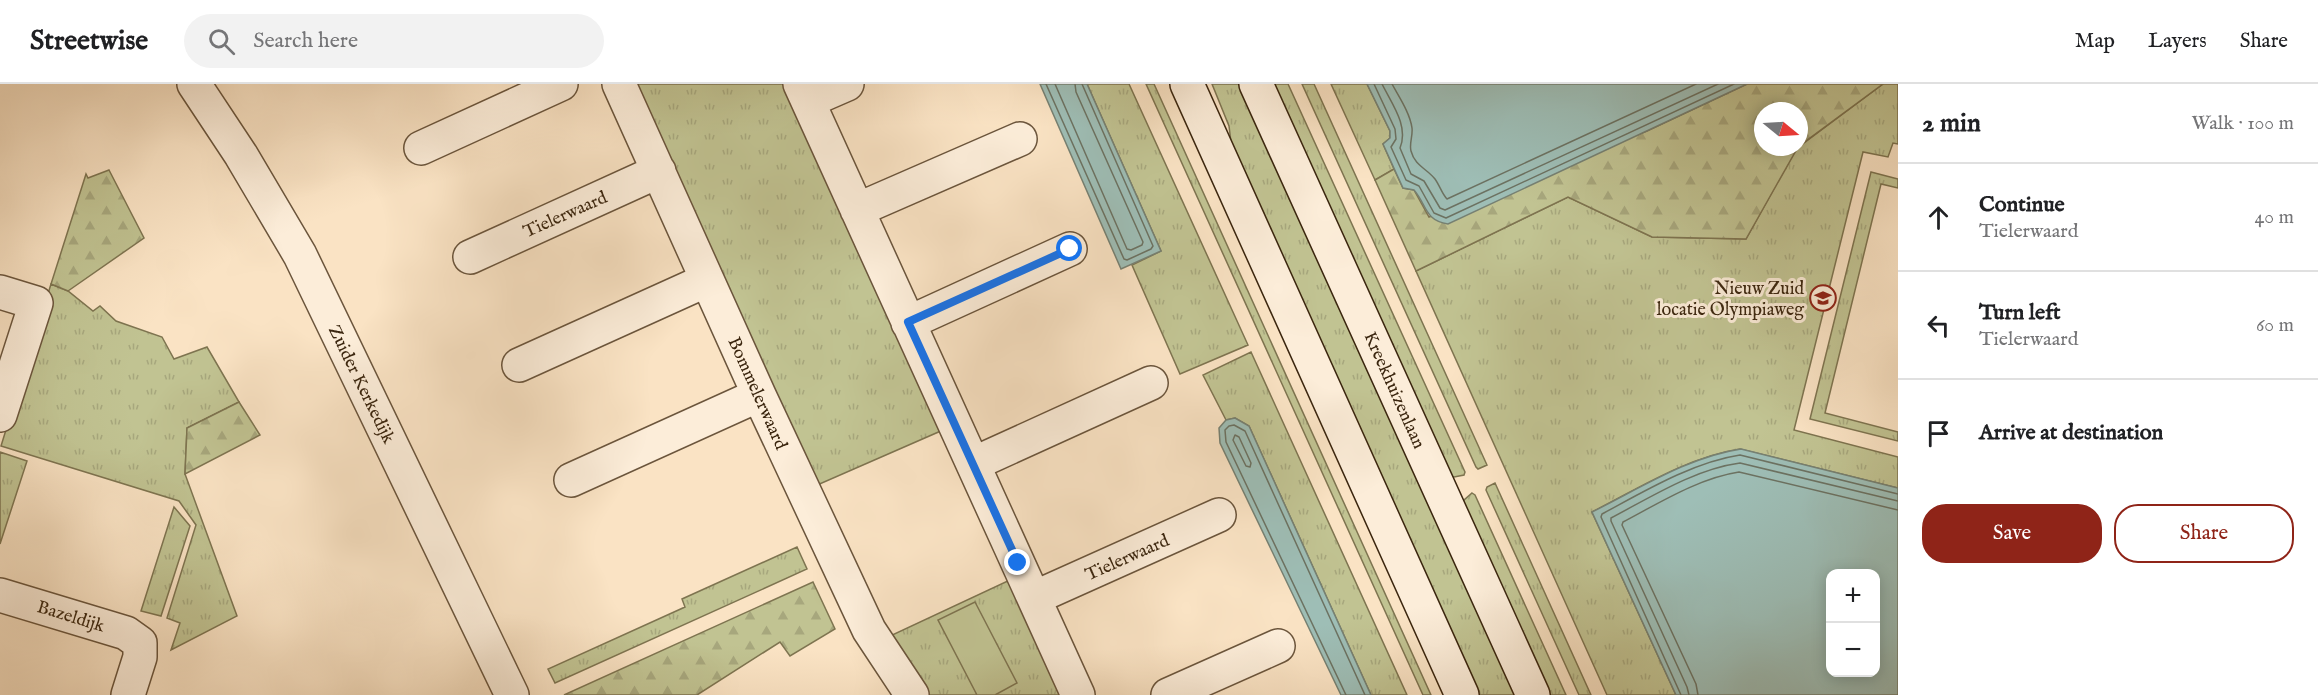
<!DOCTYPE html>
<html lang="en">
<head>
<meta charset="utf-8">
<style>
  :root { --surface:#fff; --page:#f2f2f2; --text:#202124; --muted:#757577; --line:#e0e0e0; --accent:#8f2418 }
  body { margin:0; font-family:"IM FELL English",serif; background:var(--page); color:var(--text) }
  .controls { position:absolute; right:18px; bottom:18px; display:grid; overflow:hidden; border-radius:12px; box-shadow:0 3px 15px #0003 }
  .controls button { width:54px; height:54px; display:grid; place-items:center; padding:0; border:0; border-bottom:2px solid var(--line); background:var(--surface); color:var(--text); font:30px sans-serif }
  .compass { position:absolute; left:1754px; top:18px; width:54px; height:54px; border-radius:50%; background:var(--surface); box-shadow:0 3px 15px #0003; rotate:108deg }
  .stop { position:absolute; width:18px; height:18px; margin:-14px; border:4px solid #1a73e8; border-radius:50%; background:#fff }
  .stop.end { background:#1a73e8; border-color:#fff; box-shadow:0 2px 6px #0008 }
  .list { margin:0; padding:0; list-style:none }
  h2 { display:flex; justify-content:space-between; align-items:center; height:78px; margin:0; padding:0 24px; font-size:26px }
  h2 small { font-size:20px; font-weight:400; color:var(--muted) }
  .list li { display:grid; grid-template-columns:39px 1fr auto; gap:18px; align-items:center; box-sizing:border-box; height:108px; padding:0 24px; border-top:2px solid var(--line) }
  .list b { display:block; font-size:22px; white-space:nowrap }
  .list p { margin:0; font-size:20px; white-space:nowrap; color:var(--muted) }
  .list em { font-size:20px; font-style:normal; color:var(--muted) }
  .actions { display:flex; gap:12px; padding:18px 24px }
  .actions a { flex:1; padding:14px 0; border:2px solid var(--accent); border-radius:24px; text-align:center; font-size:21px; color:var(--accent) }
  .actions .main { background:var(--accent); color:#fff }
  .icon { flex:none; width:33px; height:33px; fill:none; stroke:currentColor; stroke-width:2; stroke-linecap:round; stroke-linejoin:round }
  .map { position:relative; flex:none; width:1898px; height:611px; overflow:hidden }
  header { display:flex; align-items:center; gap:36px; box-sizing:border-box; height:84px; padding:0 30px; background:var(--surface); border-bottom:2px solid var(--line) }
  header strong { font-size:28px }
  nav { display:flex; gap:33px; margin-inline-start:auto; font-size:21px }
  .search { width:420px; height:54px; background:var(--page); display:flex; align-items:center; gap:15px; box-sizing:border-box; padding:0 21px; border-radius:33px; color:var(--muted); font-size:22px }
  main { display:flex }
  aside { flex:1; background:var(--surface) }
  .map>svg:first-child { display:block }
  .grass { fill:url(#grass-tufts); stroke:#7e7450; stroke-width:1.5 }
  .forest { fill:url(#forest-firs); stroke:#7e7450; stroke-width:1.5 }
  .green { fill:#c1c392; stroke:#7e7450; stroke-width:1.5 }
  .water { fill:#9ebeb6; stroke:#768173; stroke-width:1.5; fill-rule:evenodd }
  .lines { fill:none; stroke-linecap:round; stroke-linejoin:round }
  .shore { stroke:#6c7262; stroke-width:1.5 }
  .street-casing { stroke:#6b553c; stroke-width:36 }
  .secondary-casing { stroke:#3b260f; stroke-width:36 }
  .street { stroke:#fcedd9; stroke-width:33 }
  .secondary { stroke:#fcedd9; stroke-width:33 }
  .route { stroke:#1a73e8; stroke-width:8 }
  .labels { text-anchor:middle; stroke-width:6; stroke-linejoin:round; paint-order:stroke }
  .street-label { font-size:18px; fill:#3b260f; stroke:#fcedd9 }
  .poi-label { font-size:18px; fill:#3b260f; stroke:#fcedd9; text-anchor:end }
</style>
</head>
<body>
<header>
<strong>Streetwise</strong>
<div class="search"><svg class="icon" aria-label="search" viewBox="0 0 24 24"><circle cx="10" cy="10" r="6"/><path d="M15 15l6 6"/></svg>Search here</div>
<nav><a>Map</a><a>Layers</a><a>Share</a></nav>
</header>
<main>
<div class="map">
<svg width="1898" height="611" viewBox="0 0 1898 611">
  <defs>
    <pattern id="grass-tufts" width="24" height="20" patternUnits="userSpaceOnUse" patternTransform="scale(1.5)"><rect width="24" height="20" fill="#c1c392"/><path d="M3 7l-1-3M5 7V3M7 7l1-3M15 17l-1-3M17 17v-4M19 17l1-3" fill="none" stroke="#a7a77d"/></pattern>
    <pattern id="forest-firs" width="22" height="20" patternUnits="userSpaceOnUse" patternTransform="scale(1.5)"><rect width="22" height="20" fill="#c1c392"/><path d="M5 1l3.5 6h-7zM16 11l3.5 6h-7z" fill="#a7a77d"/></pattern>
  </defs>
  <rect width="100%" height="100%" fill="#fae3c4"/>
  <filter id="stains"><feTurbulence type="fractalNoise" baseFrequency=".00333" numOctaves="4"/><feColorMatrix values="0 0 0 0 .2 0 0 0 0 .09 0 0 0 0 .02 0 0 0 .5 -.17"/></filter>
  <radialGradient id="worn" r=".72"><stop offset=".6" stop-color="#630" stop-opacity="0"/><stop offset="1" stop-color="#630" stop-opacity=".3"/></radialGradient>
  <path class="grass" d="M633 0H787L943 346 815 402Z
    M1087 0H1129L1248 261 1180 290 1132 181 1161 167Z
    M1146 0H1154L1431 611H1423Z
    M1212 0H1247L1524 611H1472L1234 83 1229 42Z
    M1269 0H1288L1465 388 1464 391 1454 393 1447 392Z
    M1302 0H1314L1487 381 1478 385 1476 383Z
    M1331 0H1367L1390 47V54L1383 60 1394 85 1375 96Z
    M1883 0H1898V60L1893 59 1888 73 1863 68 1794 346 1898 373V404L1740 365C1688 373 1639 404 1592 428L1676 611H1607L1416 187 1568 113 1652 153 1746 155 1796 65Z
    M1871 88 1898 95V104L1881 100 1825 329 1898 348V357L1810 335Z
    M51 200 68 207 93 227 100 222 116 237 162 253 174 275 207 263 239 318 187 344 185 390 237 532 171 566 180 539 167 534 196 441 179 417 1 362Z
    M1251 268 1407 611H1371L1249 342 1235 334 1226 336 1203 291Z
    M0 368 27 377 0 460Z
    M1495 399 1591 611H1579L1486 406 1487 403Z
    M1472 409 1475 411 1566 611H1542L1460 422 1464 416Z
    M174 423 190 442 161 532 141 527Z
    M797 463 807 485 555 599 548 585 685 523 682 515Z
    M1012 495 1065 611H928L890 552Z"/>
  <path class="forest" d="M1747 0H1883L1799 62V27H1763V63H1798L1746 155 1652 153 1568 113 1416 187 1375 96 1394 85 1403 104 1414 106 1429 133 1647 47Z
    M109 86 144 154 68 207 51 200 86 90 88 94Z
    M239 318 260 351 185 390 187 344Z
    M813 498 835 545 790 572 780 558 697 611H564Z"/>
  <path class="green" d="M975 518 1017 599 995 611H977L938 536Z"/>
  <path class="water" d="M1040 0H1087L1161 167 1121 185Z
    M1367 0H1747L1448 140C1424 136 1427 121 1414 106L1403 104 1383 60 1390 54V47Z
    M1235 334 1249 342 1371 611H1341L1220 359 1219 344 1226 336Z
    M1741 365 1898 404V611H1676L1592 428C1639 405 1688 373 1741 365ZM1830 490H1876V588H1830Z"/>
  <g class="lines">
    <path class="shore" d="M1046 0 1124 175 1127 176 1151 165 1153 162 1082 0
      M1055 0 1127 165 1131 166 1142 161 1143 158 1076 8 1075 0
      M1374 0 1395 45 1396 55 1391 63 1406 96 1419 102 1434 129 1446 134 1734 0
      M1382 0C1392 20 1409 42 1400 64L1411 90 1424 97 1440 124 1445 126 1718 0
      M1392 0C1399 13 1410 29 1412 44 1413 52 1409 60 1411 67 1415 82 1426 84 1435 95 1440 102 1442 110 1447 115L1696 0
      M1235 351 1239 353 1251 379 1250 383 1246 382 1233 356Z
      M1346 611 1226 358 1225 346 1229 342 1234 341 1245 347 1365 611
      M1681 611 1601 433 1602 430C1643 408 1693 378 1740 371L1898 410
      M1689 611 1687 603 1611 437V434C1651 413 1695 385 1740 379L1898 417
      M1698 611 1696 600 1622 441 1623 438C1659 419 1699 394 1739 388L1898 426"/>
    <g class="street-casing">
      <path id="street" d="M194 0 241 71 300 171 512 611
        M619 0 759 311 869 546 912 611
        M800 0 1078 611
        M808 17 847 0
        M421 64 561 0
        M857 126 1020 55
        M470 173 659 87
        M0 208 36 219 0 331
        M908 239 1070 165
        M519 281 707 196
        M973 380 1151 299
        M571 396 759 311
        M0 511 126 549 140 559V573L128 611
        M1034 514 1219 431
        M1168 611 1278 562"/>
    </g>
    <g class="secondary-casing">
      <path id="secondary" d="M1187 0 1462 611
        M1256 0 1533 611"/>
    </g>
    <use href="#street" class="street"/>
    <use href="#secondary" class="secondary"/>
  </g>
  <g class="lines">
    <path class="route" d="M1018 479 908 238 1070 165"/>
  </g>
  <defs>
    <g id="school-ring" transform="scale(1.35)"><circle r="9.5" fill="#fcedd9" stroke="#8f2418" stroke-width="1.5"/><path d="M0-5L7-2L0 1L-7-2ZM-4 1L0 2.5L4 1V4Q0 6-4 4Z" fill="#8f2418"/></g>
  </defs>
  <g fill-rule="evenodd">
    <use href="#school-ring" x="1823" y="214"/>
  </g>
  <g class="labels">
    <g class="street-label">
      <text transform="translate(565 130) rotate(-24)" y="6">Tielerwaard</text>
      <text transform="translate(362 300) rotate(64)" y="6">Zuider Kerkedijk</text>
      <text transform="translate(1395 306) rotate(66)" y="6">Kreekhuizenlaan</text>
      <text transform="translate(758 309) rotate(66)" y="6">Bommelerwaard</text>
      <text transform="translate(1127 473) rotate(-24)" y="6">Tielerwaard</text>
      <text transform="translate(71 532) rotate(17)" y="6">Bazeldijk</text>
    </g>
    <g class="poi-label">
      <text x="1804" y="210">Nieuw Zuid<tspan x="1804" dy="21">locatie Olympiaweg</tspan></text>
    </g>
  </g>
  <rect width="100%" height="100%" filter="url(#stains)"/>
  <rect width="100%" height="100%" fill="url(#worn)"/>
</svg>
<div class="controls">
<button>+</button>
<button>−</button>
</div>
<svg class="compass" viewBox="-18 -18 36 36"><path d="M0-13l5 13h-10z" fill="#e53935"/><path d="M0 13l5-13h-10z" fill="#757577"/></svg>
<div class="stop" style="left:1070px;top:165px"></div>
<div class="stop end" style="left:1018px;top:479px"></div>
</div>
<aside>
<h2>2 min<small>Walk · 100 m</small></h2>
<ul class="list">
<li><svg class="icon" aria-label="ahead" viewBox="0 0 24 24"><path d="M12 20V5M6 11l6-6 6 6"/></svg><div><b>Continue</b><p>Tielerwaard</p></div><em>40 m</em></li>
<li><svg class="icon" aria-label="left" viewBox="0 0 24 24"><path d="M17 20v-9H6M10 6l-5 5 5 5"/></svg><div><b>Turn left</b><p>Tielerwaard</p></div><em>60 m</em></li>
<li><svg class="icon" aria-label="arrive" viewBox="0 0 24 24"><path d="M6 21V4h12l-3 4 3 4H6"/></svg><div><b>Arrive at destination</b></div></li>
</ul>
<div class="actions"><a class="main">Save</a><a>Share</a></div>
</aside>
</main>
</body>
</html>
